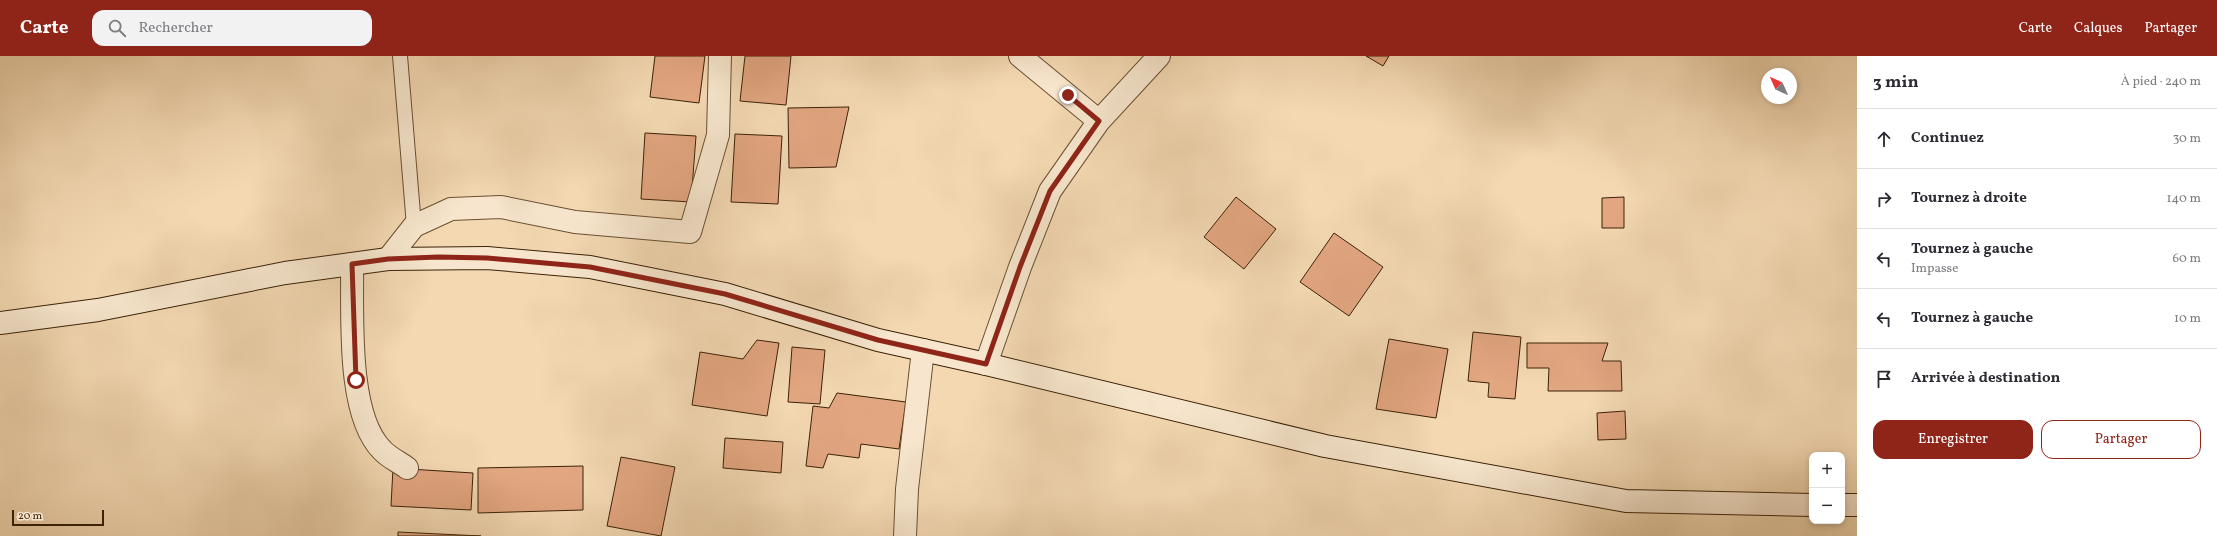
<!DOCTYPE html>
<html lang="fr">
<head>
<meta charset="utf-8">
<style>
  :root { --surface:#fff; --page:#f2f2f3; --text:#2b2b33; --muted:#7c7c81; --line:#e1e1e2; --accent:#8f2418 }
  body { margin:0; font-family:Vollkorn,serif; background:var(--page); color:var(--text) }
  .controls { position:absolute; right:12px; bottom:12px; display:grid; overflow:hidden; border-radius:8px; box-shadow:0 2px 6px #0003 }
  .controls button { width:36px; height:36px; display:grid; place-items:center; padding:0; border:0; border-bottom:1px solid var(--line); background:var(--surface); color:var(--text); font:20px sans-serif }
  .compass { position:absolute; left:1761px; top:12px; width:36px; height:36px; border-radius:50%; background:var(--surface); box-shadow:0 2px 6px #0003; rotate:315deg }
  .scale { position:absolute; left:12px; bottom:10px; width:92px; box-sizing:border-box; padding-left:4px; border:2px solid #3c2207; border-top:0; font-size:11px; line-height:14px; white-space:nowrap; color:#3c2207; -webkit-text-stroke:3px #f7e6cd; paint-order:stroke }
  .stop { position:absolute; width:12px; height:12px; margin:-9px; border:3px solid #8f2418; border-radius:50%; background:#fff }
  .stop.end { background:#8f2418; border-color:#fff; box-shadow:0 1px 4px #0008 }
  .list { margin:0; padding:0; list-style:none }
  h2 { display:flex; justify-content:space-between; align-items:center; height:52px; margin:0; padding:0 16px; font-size:17px }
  h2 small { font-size:13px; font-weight:400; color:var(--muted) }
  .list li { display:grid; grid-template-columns:26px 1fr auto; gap:12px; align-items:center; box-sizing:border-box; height:60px; padding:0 16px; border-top:1px solid var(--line) }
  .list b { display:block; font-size:15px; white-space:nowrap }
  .list p { margin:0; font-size:13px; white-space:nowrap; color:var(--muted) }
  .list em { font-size:13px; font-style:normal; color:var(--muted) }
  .actions { display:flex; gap:8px; padding:12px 16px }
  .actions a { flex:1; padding:9px 0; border:1px solid var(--accent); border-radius:12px; text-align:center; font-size:14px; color:var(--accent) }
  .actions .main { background:var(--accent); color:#fff }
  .icon { flex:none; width:22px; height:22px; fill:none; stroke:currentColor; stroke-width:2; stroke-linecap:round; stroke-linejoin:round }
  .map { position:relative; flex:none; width:1857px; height:480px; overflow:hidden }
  header { display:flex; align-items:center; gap:24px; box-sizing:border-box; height:56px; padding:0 20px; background:var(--accent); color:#fff }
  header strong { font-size:19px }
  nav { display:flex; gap:22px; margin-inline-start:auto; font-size:14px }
  .search { width:280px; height:36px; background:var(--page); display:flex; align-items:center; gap:10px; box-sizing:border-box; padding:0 14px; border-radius:12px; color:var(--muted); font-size:15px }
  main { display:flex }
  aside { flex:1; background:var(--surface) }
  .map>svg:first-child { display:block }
  .building { fill:#e2a681; stroke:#3c2207 }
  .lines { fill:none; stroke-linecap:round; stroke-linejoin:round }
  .lane-casing { stroke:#6a5032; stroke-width:16 }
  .street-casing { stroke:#6a5032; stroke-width:24 }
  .secondary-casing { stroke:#3c2207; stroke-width:24 }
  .lane { stroke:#f7e6cd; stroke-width:14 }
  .street { stroke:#f7e6cd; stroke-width:22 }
  .secondary { stroke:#f7e6cd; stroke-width:22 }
  .route { stroke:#8f2418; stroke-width:5 }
</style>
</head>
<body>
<header>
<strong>Carte</strong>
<div class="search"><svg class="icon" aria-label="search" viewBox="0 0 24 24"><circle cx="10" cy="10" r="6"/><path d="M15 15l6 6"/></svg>Rechercher</div>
<nav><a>Carte</a><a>Calques</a><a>Partager</a></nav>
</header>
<main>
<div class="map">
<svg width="1857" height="480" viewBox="0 0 1857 480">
  <rect width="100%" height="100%" fill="#f3d8b2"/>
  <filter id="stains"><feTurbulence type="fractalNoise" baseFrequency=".005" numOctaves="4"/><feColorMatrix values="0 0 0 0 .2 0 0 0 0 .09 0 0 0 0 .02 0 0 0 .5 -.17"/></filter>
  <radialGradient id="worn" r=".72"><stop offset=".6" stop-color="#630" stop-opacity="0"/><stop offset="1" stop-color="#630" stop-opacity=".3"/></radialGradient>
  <path class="building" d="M655 0H705L699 47 650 41Z
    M745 0H791L786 49 740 45Z
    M1366 0H1389L1383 10Z
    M849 51 836 111 789 112 788 52Z
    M645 77 696 80 691 146 641 143Z
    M735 78 782 80 778 148 731 146Z
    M1236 141 1276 173 1244 213 1204 181Z
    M1624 141V172H1602V142Z
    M1334 177 1383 211 1349 260 1300 226Z
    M1473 276 1521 281 1515 343 1488 341 1489 327 1468 325Z
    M1389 283 1448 293 1436 362 1376 353Z
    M757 284 779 287 767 360 692 349 700 296 743 303Z
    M1527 287H1608L1602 305H1621L1622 335H1548L1549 312H1527Z
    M792 291 825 294 820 348 788 346Z
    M837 337 906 346 899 393 861 388 859 402 828 398 823 412 806 410 813 350 829 352Z
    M1625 355 1626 383 1598 384 1597 357Z
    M725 382 783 386 781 417 723 412Z
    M621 401 675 411 661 480 607 470Z
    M583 410V454L478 457V412Z
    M393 412 473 417 471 454 391 450Z
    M398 476 481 480H398Z"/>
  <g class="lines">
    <g class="lane-casing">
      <path id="lane" d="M400 0 414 170"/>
    </g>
    <g class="street-casing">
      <path id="street" d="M1020 0 1099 65
        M388 203 414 170 451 153 501 151 575 166 690 176 718 79 720 0
        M352 208C353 257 346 358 382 394 388 401 399 406 407 412
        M986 308 1020 211 1050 135 1099 65 1159 0
        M905 480 907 433 923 294"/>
    </g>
    <g class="secondary-casing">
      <path id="secondary" d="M0 267 98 254 285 217 388 203 487 202 590 211 725 238 878 284 986 308 1325 390 1626 445 1812 449
        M1842 449H1857"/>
    </g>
    <use href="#lane" class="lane"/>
    <use href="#street" class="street"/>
    <use href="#secondary" class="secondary"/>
  </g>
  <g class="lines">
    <path class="route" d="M356 324 352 208 388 203 438 201 487 202 590 211 725 238 878 284 986 308 1020 211 1050 135 1099 65 1068 39"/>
  </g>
  <rect width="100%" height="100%" filter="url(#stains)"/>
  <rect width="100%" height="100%" fill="url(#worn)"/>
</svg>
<div class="controls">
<button>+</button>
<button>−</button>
</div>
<svg class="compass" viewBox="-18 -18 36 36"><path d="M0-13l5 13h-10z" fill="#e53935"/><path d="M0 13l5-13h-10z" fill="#7c7c81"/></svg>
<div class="scale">20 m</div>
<div class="stop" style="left:356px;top:324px"></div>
<div class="stop end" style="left:1068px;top:39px"></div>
</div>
<aside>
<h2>3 min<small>À pied · 240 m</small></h2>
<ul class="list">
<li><svg class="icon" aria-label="ahead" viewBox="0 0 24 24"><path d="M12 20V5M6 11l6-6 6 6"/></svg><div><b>Continuez</b></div><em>30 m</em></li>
<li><svg class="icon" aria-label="right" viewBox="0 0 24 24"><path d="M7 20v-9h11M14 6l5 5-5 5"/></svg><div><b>Tournez à droite</b></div><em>140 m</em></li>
<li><svg class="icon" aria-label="left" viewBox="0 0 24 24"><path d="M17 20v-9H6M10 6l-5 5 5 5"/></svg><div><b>Tournez à gauche</b><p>Impasse</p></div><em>60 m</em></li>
<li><svg class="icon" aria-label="left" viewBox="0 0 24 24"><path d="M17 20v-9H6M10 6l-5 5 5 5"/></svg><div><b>Tournez à gauche</b></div><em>10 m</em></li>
<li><svg class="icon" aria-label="arrive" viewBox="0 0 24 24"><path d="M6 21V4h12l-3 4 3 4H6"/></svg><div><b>Arrivée à destination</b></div></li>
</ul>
<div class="actions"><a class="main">Enregistrer</a><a>Partager</a></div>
</aside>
</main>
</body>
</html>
